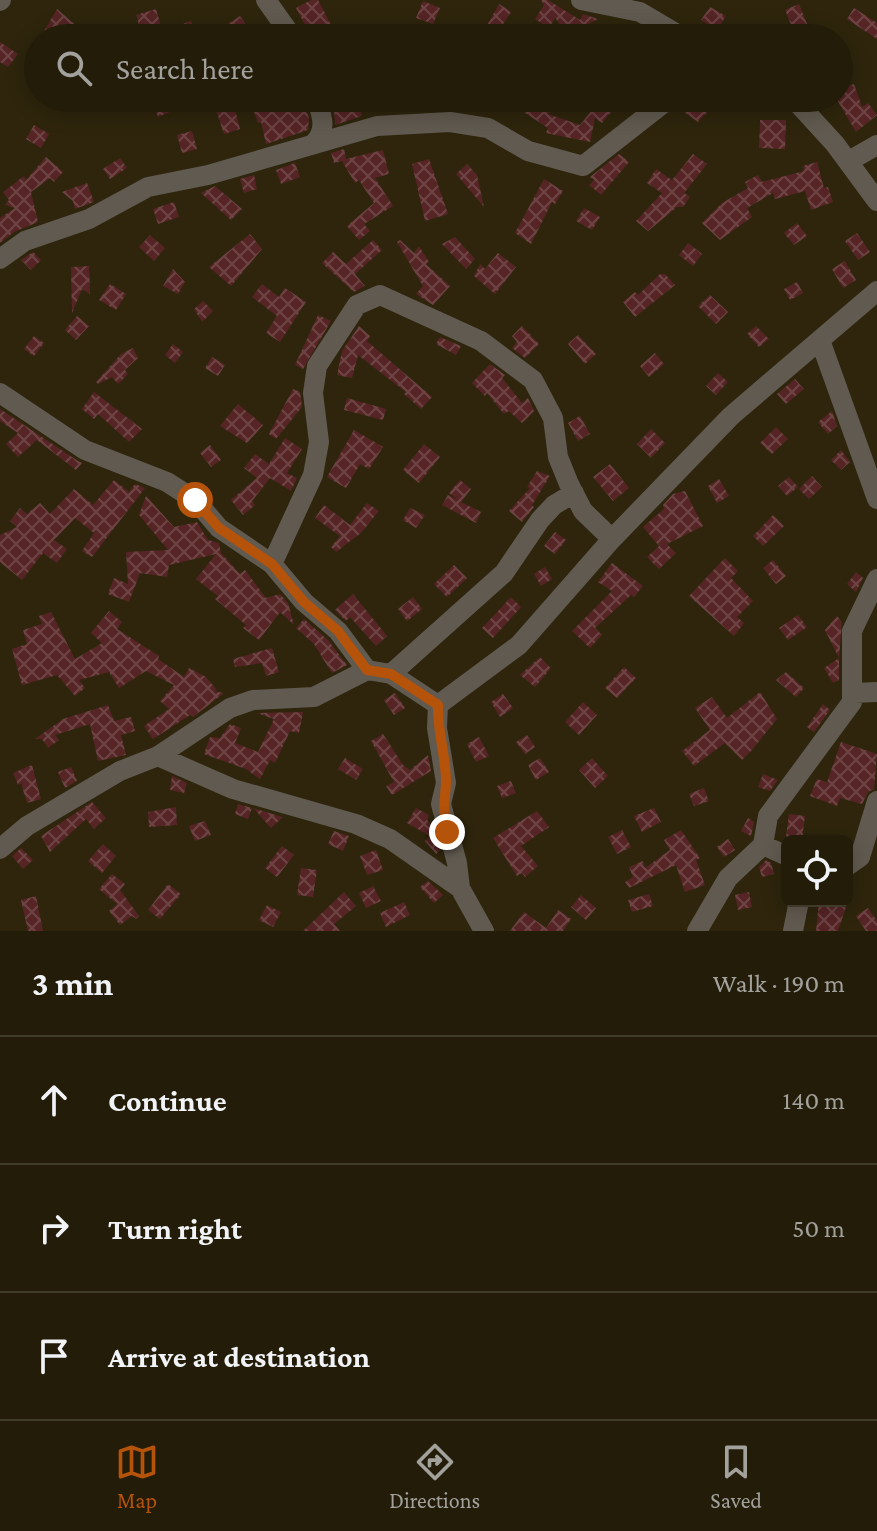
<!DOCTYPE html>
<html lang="en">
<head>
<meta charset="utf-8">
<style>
  :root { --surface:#221c09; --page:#2e2917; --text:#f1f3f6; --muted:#a2a19c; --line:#3f3a2a; --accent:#b45309 }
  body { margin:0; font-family:"Crimson Pro",serif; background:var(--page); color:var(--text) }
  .controls { position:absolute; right:24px; bottom:24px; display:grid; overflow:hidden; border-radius:12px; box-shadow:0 4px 20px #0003 }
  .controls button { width:72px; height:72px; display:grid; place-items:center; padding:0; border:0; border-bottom:2px solid var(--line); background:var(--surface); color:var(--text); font:40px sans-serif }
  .stop { position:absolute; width:24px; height:24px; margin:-18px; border:6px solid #b45309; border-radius:50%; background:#fff }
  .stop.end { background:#b45309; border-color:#fff; box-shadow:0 2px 8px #0008 }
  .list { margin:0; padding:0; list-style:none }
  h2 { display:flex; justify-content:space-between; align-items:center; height:104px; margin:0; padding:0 32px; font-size:34px }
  h2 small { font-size:26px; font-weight:400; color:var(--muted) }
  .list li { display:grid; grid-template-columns:52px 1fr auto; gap:24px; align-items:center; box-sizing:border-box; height:128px; padding:0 32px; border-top:2px solid var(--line) }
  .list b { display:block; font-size:30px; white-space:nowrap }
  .list em { font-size:26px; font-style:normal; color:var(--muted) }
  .icon { flex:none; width:44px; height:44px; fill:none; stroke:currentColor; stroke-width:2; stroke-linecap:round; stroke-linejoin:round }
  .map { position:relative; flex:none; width:877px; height:931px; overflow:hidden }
  .search { position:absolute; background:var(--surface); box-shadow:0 4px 20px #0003; left:24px; right:24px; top:24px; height:88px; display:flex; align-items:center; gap:20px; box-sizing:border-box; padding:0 28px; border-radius:44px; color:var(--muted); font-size:30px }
  .sheet { height:488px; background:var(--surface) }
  nav { display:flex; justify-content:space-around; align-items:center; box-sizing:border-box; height:112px; border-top:2px solid var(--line); background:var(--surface); font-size:22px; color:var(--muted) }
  nav a { display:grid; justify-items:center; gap:4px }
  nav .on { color:var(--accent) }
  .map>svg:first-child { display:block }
  .building { fill:url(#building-cross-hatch) }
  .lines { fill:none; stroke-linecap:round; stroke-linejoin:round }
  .minor { stroke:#615a50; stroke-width:20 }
  .route { stroke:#b45309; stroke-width:10 }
</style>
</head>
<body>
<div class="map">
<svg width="877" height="931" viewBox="0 0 877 931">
  <defs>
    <pattern id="building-cross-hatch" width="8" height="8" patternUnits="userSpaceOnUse" patternTransform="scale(2)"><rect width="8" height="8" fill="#562425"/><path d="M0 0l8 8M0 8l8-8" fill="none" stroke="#6e4444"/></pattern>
  </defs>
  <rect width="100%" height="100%" fill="#2e250c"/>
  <path class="building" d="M311 0H318L338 38H312L296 8Z
    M541 0H548L580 20 583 14 598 19 568 35 555 18 549 28 535 19 544 5Z
    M423 1 440 8 433 24 416 18Z
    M499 4 511 12 494 38H480Z
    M799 4 809 29 795 34 785 10Z
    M710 7 726 16 717 30 701 20Z
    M854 8 877 23V39L847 19Z
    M57 9 79 28 70 38H40Z
    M156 9 161 26 141 32 136 15Z
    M240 16 250 30 238 38 228 24Z
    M191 21 198 38H149V37Z
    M0 42 18 54 8 67 0 62Z
    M854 84 862 107 868 103 877 115 856 132 836 98H839V89Z
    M151 98H167L172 111 158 117Z
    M212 98H232L240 129 224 134Z
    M249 98H302L309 118 308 130 266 144 261 122 258 123Z
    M396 98H410L414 111 401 112Z
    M529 98 551 110 548 114 580 125 602 98H623L602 123 595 118 590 142 546 133 548 128 519 109Z
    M695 98H720L698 122 684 112Z
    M359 104 362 116 335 125 334 111Z
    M760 120H786L785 149 759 148Z
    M34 125 49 134 41 148 26 139Z
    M192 131 197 149 182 153 177 135Z
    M344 149 346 159 383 150 389 174 375 178 393 206 364 224 370 231 359 240 347 226 374 203 359 180 355 183 342 161 334 163 331 153Z
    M619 154 629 162 601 195 589 185 594 180 590 177Z
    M693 154 707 164 684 193 690 197 683 207H677L648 231 636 221 662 193 647 183 656 169 672 180Z
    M46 157 63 172 54 182 50 178 31 192 38 222 14 232 0 243V218L15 208 5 205 9 200 3 192 24 176 26 180Z
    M120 158 127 168 110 179 103 169Z
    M429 159 448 214 425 221 412 164Z
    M817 162 824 188 828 187 833 202 811 210 805 191 775 199 773 193 747 208 752 217 720 240 702 223 722 203 748 188 745 182 758 175 762 182 804 171 803 166Z
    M295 163 300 177 281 184 276 170Z
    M467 164 477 175 484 207 456 174Z
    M254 175 257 189 244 193 240 179Z
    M544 179 563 191 555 204 552 202 531 244 515 233Z
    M87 183 94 202 75 209 73 201 62 192Z
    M215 186 242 209 231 220 201 193Z
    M174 202 179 217 158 224 153 209Z
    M584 208 600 217 592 230 576 221Z
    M797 223 807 236 794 245 784 233Z
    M857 233 870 252 858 260 845 241Z
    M250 234 262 249 231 286 209 267Z
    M150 235 165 248 154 261 139 247Z
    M455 237 475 259 466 269 442 244Z
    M373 240 382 250 355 274 365 286 354 292 322 263 333 252 346 264Z
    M400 240 414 253 419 246 429 262 426 264 450 286 433 305 416 294 423 286 397 242Z
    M688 243 702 254 693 266 679 255Z
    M33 252 41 260 31 270 21 260Z
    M498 253 516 267 495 294 474 276 480 264 485 269Z
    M845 261 856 280 843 288 832 269Z
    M89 266 90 294 82 289 72 313 71 267Z
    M173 269 185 282 178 294 163 286Z
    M660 274H665L675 285 635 317 623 302 635 292 638 295Z
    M797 282 803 293 790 300 784 289Z
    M110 284 126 294 116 310 99 300Z
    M262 284 279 297 285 288 306 302 280 342 266 333 277 316 252 297Z
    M710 295 728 312 716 324 698 306Z
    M203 301 213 311 202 322 194 309Z
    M318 315 331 321 303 369 295 365Z
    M77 316 89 326 76 340 65 330Z
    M359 326 370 336 367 341 432 397 421 409 404 394 406 392 358 355 352 378 337 375 342 351Z
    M522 326 539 344 525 358 512 348 517 342 512 336Z
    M756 326 769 339 759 347 747 334Z
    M578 335 596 354 585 364 568 344Z
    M34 336 44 343 34 356 24 349Z
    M440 337 461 346 456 355 436 344Z
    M173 344 183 352 175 363 165 355Z
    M133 348 138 358 125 370 128 374 118 384 112 377 98 384 96 382 121 354Z
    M655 353 664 364 649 377 640 366Z
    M212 357 225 365 218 376 205 368Z
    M490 364 505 375 502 378 522 403 528 398 534 411 522 423 509 411 504 414 487 393 485 396 472 383Z
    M718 373 728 382 716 395 706 386Z
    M795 379 804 389 786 404 777 394Z
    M293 389 300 392 302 407 276 439 269 434Z
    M94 392 142 429 129 442 98 414 94 419 82 409Z
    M347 398 386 409 383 420 344 410Z
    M238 404 263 425 247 443 220 426Z
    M0 409 78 461 82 463 76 470 37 440 18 457 6 444 18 433 0 421Z
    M832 411 837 426 828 434 818 422Z
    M580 416 590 434 578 441 568 423Z
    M776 427 788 439 772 454 760 443Z
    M651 429 665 443 651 458 637 444Z
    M354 430 383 447 369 469 360 464 346 488 327 477Z
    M285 438 302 449 287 473 297 478 291 491 270 478 252 501 255 505 243 515 231 500 257 478 244 468 255 454 269 464Z
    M424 444 440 457 419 483 403 470Z
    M210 445 221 460 211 467 200 453Z
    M841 450 850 462 841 470 831 460Z
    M610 464 629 488 613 501 593 477Z
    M537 471 550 476 532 505 534 507 522 522 509 511 530 488 527 487Z
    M812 476 822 487 809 499 799 489Z
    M789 477 798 487 787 496 778 486Z
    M719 479 729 496 717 503 708 486Z
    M114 480 129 492 135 484 145 488 92 557 82 551 94 533 75 518 54 540 67 549 57 563 43 553 22 580 0 562V535L17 527 10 521 20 508 27 514 40 503 50 514 74 489 93 505Z
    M460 480 471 489 461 502 481 512 476 523 442 505 448 495 458 500 449 493Z
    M685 491 703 526 667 544 676 553 659 569 647 557 659 546 643 527 664 509 663 505 673 494Z
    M146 496 174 527 197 522 208 540 219 543 221 553 240 574 245 570 266 598 280 594 288 603 294 625 280 612 259 640 243 628 246 625 215 599 218 596 196 579 216 554 169 565 167 577 140 573 129 602 108 594 114 578 128 584 126 552 168 550 139 515Z
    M367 503 379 511 361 533 336 552 331 547 340 536 315 518 324 505 350 525Z
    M410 508 425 515 416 528 403 520Z
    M773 515 784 526 763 546 753 536Z
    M555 532 566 540 555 554 544 546Z
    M725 558 738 571 731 578 753 601 737 617 744 623 734 636 689 596Z
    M773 560 786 576 776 584 763 568Z
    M612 563 643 586 634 597 631 595 595 628 602 635 590 648 572 631 612 591 598 582Z
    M454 565 467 578 447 597 434 584Z
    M545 567 552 579 541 586 534 574Z
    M856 572 863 578 856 592 847 584Z
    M353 594 387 636 376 646 350 617 346 621 335 610Z
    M413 597 422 609 407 621 398 609Z
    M511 597 521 607 493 638 482 628Z
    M109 611 122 622 117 629 159 656 158 659 184 677 189 668 206 677 217 690 214 691 224 693 193 717 190 715 153 739 144 726 169 709 160 701 174 685 146 671 119 688 109 672 79 680 85 688 75 696 57 675 22 685 12 649 27 644 23 630 42 624 39 616 51 612 75 659 102 643 91 633Z
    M798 615 807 627 788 640 779 628Z
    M837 616 842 622 839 658 825 630Z
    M304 619 328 640 347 665 332 673 314 644 296 628Z
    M272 648 279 672 266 676 262 663 235 667 233 659Z
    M540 657 551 668 535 687 520 675Z
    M839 658V680L833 683 824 668Z
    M624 667 636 678 617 698 605 688Z
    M786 672 804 688 796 697 776 680Z
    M760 692 777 719 752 750 742 760 725 743 694 766 682 751 710 730 695 708 712 697 727 718Z
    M395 693 405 708 394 715 384 700Z
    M503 694 513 708 500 717 491 702Z
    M583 702 597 715 579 735 565 722Z
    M823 704 830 710 814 732 807 727Z
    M108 705 114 721 131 717 135 731 121 735 126 755 98 761 90 724 55 735 59 740 48 748 42 739H35L63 719Z
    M303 712 299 733 290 731 275 763 270 760 260 779 246 769 204 754 210 737 220 738 230 724 241 728 235 743 258 752 274 719 257 713Z
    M383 734 403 765 410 770 428 755 431 771 392 795 386 786 394 782 371 741Z
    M527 735 535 747 525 754 516 742Z
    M479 737 489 756 476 762 467 744Z
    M841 742 877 754 874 789 868 792 862 804 840 798 837 806 810 796 817 779 827 782Z
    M345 758 363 769 356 780 338 769Z
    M540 758 549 772 536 780 528 765Z
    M592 758 608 776 595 788 579 770Z
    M32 765 41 799 27 803 21 783 18 785 13 773Z
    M71 767 77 781 65 788 58 772Z
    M763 774 778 780 770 791 758 787Z
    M172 776 187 783 184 793 170 790Z
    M511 781 516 793 502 798 497 786Z
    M704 788 709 801 694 806 689 794Z
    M92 802 106 818 94 829 86 819 50 852 41 836Z
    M238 804 252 808 248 819 235 814Z
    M176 807 177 825 149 827 148 812Z
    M253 808 282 817H283L271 828Z
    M416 808 429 815 427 820 434 828 440 850 436 854 425 841 430 836 407 823Z
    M654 808 661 822 642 832 634 816Z
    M537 811 549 827 521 846 538 866 525 877 522 873 517 876 493 838Z
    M789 814 805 816 802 840 786 837Z
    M748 818 754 822 751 836 741 831Z
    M205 821 211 835 195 841 189 826Z
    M622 830 631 847 617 854 608 837Z
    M681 830 700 858 696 860 705 885 685 892 676 865 629 888 625 882 633 877 629 867 643 861 645 868 670 850 664 840Z
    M334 831 349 836 343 851 328 844Z
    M728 839 735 850 724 857 717 847Z
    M103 844 116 856 102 873 88 861Z
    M282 846 294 855 277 877 265 868Z
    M21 848 33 860 23 869 12 856Z
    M376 850 383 870 367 875 360 856Z
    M766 860 771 863 774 874 762 877 759 867Z
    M301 868 317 870 313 897 297 895Z
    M112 874 125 884 120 890 139 916 136 919 132 916 120 925 109 911 117 904 99 889Z
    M428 881 443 895 434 903 420 887Z
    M168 884 181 894 160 919 148 910Z
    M373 886 381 901 366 908 359 893Z
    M344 892 356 906 334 924 340 931H303Z
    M749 892 752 907 738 910 735 895Z
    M649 894 653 906 632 912 628 900Z
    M581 895 596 908 586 920 571 907Z
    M36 896 43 931H28L21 900Z
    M819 901H848L838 931H816Z
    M404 902 410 915 386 927 380 913Z
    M267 905 281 912 273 927 259 920Z
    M868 908 877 921V931H866L856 916Z
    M558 910 571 919 563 931H510L524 912 546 928Z"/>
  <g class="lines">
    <path class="minor" d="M266 0 293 38
      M581 0 640 12 684 38
      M0 1 1 0
      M793 98 835 144 877 201
      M315 142C328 129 321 113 316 98
      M849 161 877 145
      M0 259 25 241 89 219 148 187 208 175 377 126 450 122 488 128 528 151 583 166 670 98
      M820 340 877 499
      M0 393 85 450 167 482 195 500 219 528 272 564 304 602 338 631 367 670
      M272 564 313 475 319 442 313 393 317 366 357 305 380 295 481 341 533 380 553 418 558 457 569 484 583 511 612 539
      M391 674 504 573 540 520 554 505 574 493
      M854 693 877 692
      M438 705 519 645 612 539 731 416 877 291
      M158 756 233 789 356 824 390 839 460 888
      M763 845 787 856
      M0 849 27 826 120 771 158 756 230 708 253 700 314 697 367 670 391 674 438 705 437 728 446 783 441 804 457 863 460 888 484 931
      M847 866 860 857 877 801
      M697 931 728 878 763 845 768 816 852 702V631L877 579
      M793 931 799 901"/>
  </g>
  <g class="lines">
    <path class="route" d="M195 500 219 528 272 564 304 602 338 631 367 670 391 674 438 705C437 731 446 756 446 782 445 804 442 808 447 832"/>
  </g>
</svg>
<div class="controls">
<button><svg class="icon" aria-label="locate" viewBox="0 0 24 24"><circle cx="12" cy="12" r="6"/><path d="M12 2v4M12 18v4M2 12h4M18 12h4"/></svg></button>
</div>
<div class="stop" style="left:195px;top:500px"></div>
<div class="stop end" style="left:447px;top:832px"></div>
<div class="search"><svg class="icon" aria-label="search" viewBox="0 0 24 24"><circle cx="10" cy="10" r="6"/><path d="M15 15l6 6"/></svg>Search here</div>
</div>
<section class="sheet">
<h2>3 min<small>Walk · 190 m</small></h2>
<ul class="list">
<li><svg class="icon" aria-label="ahead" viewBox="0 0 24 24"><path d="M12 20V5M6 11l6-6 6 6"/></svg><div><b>Continue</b></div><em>140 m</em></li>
<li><svg class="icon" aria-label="right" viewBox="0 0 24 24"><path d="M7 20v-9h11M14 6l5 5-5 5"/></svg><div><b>Turn right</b></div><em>50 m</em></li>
<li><svg class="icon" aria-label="arrive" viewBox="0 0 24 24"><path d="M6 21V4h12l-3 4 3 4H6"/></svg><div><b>Arrive at destination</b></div></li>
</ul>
</section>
<nav>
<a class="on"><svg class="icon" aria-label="map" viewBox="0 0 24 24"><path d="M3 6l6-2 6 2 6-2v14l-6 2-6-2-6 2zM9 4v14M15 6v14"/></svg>Map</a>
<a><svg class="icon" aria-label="directions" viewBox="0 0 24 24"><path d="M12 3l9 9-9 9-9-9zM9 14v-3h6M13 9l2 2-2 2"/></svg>Directions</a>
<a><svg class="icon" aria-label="saved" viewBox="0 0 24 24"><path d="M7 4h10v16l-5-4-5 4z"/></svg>Saved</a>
</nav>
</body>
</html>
